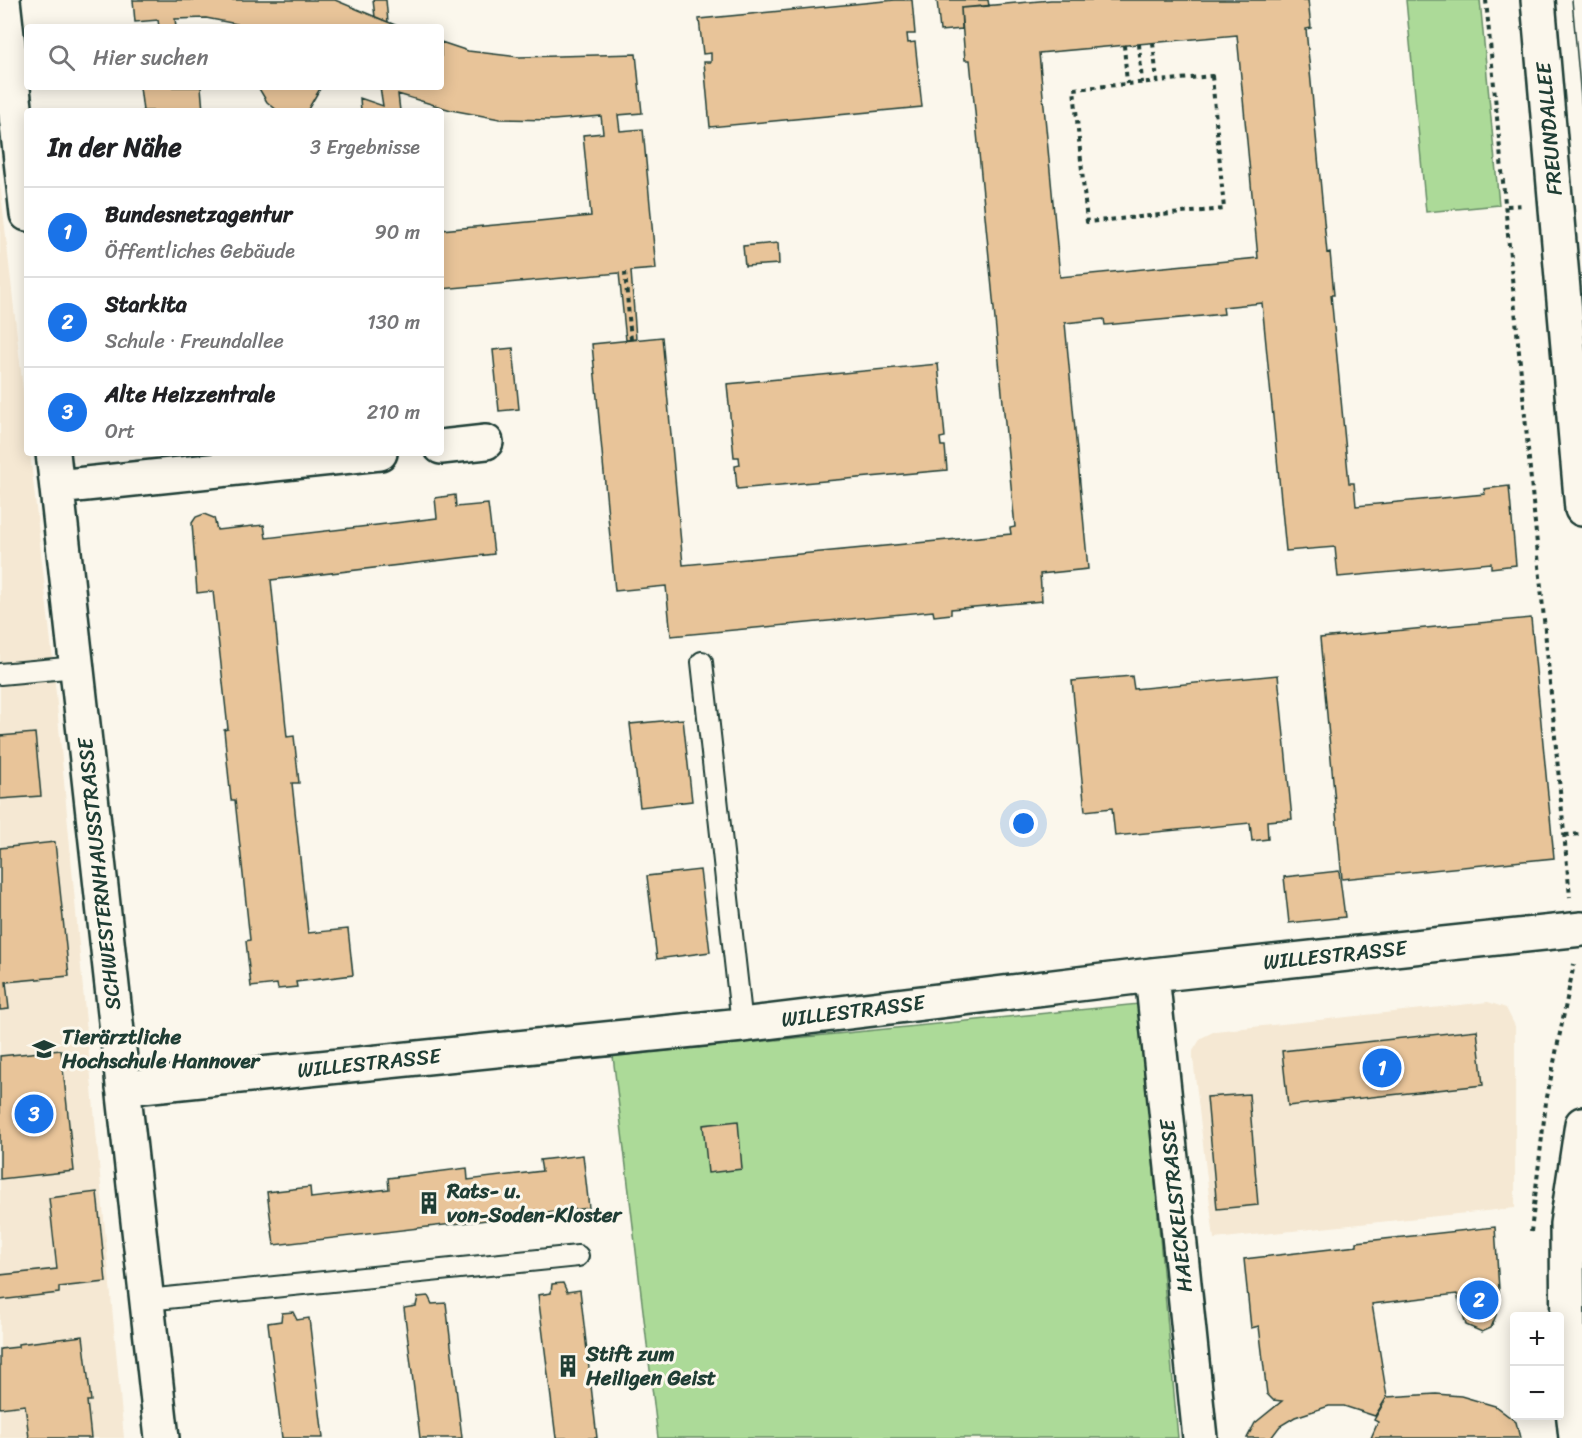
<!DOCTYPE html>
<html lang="de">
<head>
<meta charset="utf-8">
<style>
  :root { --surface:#fff; --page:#f6f6f6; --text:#202124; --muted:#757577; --line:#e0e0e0; --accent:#1a73e8 }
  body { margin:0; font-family:Sriracha,sans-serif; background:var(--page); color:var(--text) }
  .controls { position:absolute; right:18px; bottom:18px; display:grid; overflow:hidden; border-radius:6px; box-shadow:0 3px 15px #0003 }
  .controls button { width:54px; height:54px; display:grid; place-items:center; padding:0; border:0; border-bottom:2px solid var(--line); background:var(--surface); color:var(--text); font:30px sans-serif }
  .you { position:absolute; left:1024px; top:824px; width:21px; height:21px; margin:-15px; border:4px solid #fff; border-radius:50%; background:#1a73e8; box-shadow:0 0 0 9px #1a73e833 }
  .badge { display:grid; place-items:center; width:39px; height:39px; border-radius:50%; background:var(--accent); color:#fff; font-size:20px; font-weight:700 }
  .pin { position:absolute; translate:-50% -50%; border:3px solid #fff; box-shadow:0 2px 6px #0006 }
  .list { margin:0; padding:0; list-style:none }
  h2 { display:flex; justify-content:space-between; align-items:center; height:78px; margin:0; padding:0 24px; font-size:26px }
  h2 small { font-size:20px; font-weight:400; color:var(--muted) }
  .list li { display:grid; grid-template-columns:39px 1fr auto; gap:18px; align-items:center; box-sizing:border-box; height:90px; padding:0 24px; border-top:2px solid var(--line) }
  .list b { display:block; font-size:22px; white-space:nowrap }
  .list p { margin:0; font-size:20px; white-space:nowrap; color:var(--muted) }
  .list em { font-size:20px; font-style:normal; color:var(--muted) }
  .icon { flex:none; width:33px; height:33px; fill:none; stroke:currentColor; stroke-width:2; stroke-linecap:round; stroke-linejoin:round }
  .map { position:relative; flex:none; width:1582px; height:1438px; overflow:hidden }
  .search { position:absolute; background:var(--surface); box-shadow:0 3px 15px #0003; left:24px; top:24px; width:420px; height:66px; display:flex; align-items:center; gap:15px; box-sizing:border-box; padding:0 21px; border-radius:6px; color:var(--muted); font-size:22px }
  .panel { position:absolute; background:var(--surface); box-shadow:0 3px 15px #0003; left:24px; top:108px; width:420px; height:348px; border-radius:6px }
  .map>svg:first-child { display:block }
  .built { fill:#f5e8d3 }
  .green { fill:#acda98; stroke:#668c66; stroke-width:1.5 }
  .building { fill:#e8c499; stroke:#1f3d34; stroke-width:1.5; fill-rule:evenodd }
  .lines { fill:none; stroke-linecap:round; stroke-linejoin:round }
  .service-casing { stroke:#1f3d34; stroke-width:24 }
  .minor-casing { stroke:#1f3d34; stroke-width:38 }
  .path { stroke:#1f3d34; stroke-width:4; stroke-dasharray:4.5 4.5; stroke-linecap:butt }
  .service { stroke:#fbf7ec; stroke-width:20 }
  .minor { stroke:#fbf7ec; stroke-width:33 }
  .tram { stroke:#1f3d34; stroke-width:1.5 }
  .labels { text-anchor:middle; stroke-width:6; stroke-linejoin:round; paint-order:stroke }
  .street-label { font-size:21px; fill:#1f3d34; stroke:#fbf7ec }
  .poi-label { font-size:21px; font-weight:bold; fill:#1f3d34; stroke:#fbf7ec; text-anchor:start }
</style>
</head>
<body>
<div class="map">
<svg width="1582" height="1438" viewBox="0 0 1582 1438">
  <rect width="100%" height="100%" fill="#fbf7ec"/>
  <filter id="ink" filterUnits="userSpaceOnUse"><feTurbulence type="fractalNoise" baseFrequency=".0167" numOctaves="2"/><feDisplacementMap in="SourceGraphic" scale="12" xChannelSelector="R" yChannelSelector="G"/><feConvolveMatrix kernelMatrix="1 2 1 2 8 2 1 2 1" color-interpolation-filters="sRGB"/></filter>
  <g filter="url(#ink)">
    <path class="built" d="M0 183 27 425V453H30L53 661 124 1438H0Z
      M1488 1002 1506 1008 1515 1026V1208L1214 1239 1193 1058V1051L1201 1038 1215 1031Z"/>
    <path class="green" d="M1406 0H1480L1499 205 1426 212Z
      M1139 1004 1178 1438H658L613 1056Z"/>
    <path class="building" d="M133 0H335L400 27H235L237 24 206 18 175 19 176 27H159L158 20 135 22Z
      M373 0H386L388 22 375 17Z
      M895 0H912L915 34H907L908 43 915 42 922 107 710 127 704 62H711V53L703 54 699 19Z
      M937 0H988L989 6 961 8 962 29 940 31Z
      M1051 0H1308L1311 28 1306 29 1327 253 1330 252 1334 295H1331L1349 483H1354L1356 506 1485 494 1484 489 1509 486 1516 565 1491 568V563L1338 577 1335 547 1286 551 1262 303 1223 307 1224 314 1105 325 1104 319 1065 323 1088 569 1040 574 1042 601 951 609V614L934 616 933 611 671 636 666 586 615 591 592 344 662 337 683 565 1011 534 1010 528 1015 527 970 60H965L961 8ZM1237 35 1258 258 1060 277 1039 53Z
      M441 42 468 51 519 57 636 54 642 113 618 115 620 131 643 129 656 269 631 271 636 339 626 340 619 273 441 289V230L591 216 583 135 603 133 601 116 553 120 500 119 451 110 398 94 400 111H361L360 98 383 106 380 87H441Z
      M140 87H201L203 111H143Z
      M258 87H321L307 111H278L267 102Z
      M778 243 779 264 745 266 743 246Z
      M513 348 519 409 499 411 493 350Z
      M938 364 945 437 940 438 941 446H945L947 470 737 489 735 466 740 465 739 457H734L727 384Z
      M455 495 456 507 488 504 494 554 271 580 287 737 294 736 299 783H292L308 933 348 929 353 975 296 982 297 987 278 989 277 984 251 987 246 941 250 940 235 800H231L224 730 228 729 213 591 197 593 192 523 196 517 204 514 214 518 217 530 264 525 266 538 437 518 435 498Z
      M1531 618 1554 858 1342 879 1320 638Z
      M1278 675 1292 819 1267 821 1268 839 1252 841 1250 823 1115 836 1112 808 1085 811 1072 681 1132 676 1134 689Z
      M683 719 692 801 640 807 630 724Z
      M35 733 41 796 0 799V736Z
      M55 842 69 976 6 982 9 1009 0 1010V848Z
      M700 870 710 952 657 959 647 876Z
      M1339 871 1345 917 1289 923 1284 877Z
      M1477 1030 1483 1085 1288 1106 1282 1051Z
      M61 1050 74 1171 0 1179V1056Z
      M1249 1094 1258 1205 1217 1209 1207 1097Z
      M738 1121 742 1169 708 1173 703 1125Z
      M583 1155 589 1208 274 1245 267 1192 310 1187 311 1198 389 1189 388 1178 467 1168 468 1180 542 1171 540 1160Z
      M97 1192 106 1282 59 1287V1293L0 1300V1275L57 1269 49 1198Z
      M1495 1227 1500 1305 1491 1328 1482 1332 1466 1325 1457 1294 1372 1304 1387 1397 1375 1416 1344 1406H1329L1295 1417 1280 1426 1271 1438H1247L1255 1423 1282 1401 1273 1400 1267 1394 1259 1326 1251 1328 1244 1259 1357 1246V1242Z
      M563 1283 567 1292 580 1290 597 1438H556L538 1295 551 1293 552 1284Z
      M428 1296 432 1304 446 1303 462 1438H420L404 1308 416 1306 418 1297Z
      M293 1312 297 1320 309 1318 323 1438H282L268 1323 281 1321 282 1313Z
      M83 1336 91 1401H87L91 1438H29L25 1405 0 1408V1349L18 1347V1344Z
      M1436 1394 1461 1396 1495 1406 1516 1422 1520 1438H1371L1378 1422 1374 1420 1387 1397Z"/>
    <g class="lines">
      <g class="service-casing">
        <path id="service" d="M702 662 742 1025
          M0 674 77 667
          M147 1300 578 1256"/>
      </g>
      <g class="minor-casing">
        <path id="minor" d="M3 0 27 214
          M1538 0 1582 509
          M441 447 486 442
          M53 453 162 1438
          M57 487 380 453
          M1152 975 1200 1438
          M123 1088 742 1025 1152 975 1582 929
          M1576 1438 1568 1363 1567 1224 1582 1124"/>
      </g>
      <path class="path" d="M1486 0 1570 897
        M1153 43 1157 81
        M1139 44 1142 83
        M1124 45 1127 84
        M1212 76 1224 209 1087 222 1074 89Z
        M1507 206 1524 205
        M625 272 631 340
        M1565 835 1582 834
        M1531 1232 1546 1102 1574 964"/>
      <use href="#service" class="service"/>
      <use href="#minor" class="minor"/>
      <path class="tram" d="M1572 0 1582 109"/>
    </g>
  </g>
  <defs>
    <g id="university-bare" transform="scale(1.8)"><path d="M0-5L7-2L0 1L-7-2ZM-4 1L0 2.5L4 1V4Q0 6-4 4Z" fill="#1f3d34" stroke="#fbf7ec" stroke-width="2.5" paint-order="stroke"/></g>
    <g id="building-bare" transform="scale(1.8)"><path d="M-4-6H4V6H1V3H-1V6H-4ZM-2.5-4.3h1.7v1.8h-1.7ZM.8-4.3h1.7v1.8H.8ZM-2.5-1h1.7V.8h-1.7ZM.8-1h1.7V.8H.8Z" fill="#1f3d34" stroke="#fbf7ec" stroke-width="2.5" paint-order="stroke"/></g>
  </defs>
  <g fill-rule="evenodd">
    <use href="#university-bare" x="44" y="1049"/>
    <use href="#building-bare" x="429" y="1203"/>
    <use href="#building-bare" x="568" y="1366"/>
  </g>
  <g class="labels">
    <g class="street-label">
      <text transform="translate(1549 129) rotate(-95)" y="7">FREUNDALLEE</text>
      <text transform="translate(99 874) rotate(-96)" y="7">SCHWESTERNHAUSSTRASSE</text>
      <text transform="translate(1335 955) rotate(-6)" y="7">WILLESTRASSE</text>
      <text transform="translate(853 1011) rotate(-7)" y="7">WILLESTRASSE</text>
      <text transform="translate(369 1063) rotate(-6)" y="7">WILLESTRASSE</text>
      <text transform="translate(1176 1206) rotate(-96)" y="7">HAECKELSTRASSE</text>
    </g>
    <g class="poi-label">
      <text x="62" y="1044">Tierärztliche<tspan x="62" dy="24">Hochschule Hannover</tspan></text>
      <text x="447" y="1198">Rats- u.<tspan x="447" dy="24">von-Soden-Kloster</tspan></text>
      <text x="586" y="1361">Stift zum<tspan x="586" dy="24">Heiligen Geist</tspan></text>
    </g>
  </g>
</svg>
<div class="controls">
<button>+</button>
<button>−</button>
</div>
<div class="you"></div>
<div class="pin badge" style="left:1382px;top:1068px">1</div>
<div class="pin badge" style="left:1479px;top:1300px">2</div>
<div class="pin badge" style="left:34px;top:1114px">3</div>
<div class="search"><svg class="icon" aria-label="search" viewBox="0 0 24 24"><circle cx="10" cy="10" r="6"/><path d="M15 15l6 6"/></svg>Hier suchen</div>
<section class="panel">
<h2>In der Nähe<small>3 Ergebnisse</small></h2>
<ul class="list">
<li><span class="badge">1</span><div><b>Bundesnetzagentur</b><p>Öffentliches Gebäude</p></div><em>90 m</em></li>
<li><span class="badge">2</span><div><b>Starkita</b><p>Schule · Freundallee</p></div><em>130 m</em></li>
<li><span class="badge">3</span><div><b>Alte Heizzentrale</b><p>Ort</p></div><em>210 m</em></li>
</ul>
</section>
</div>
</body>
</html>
